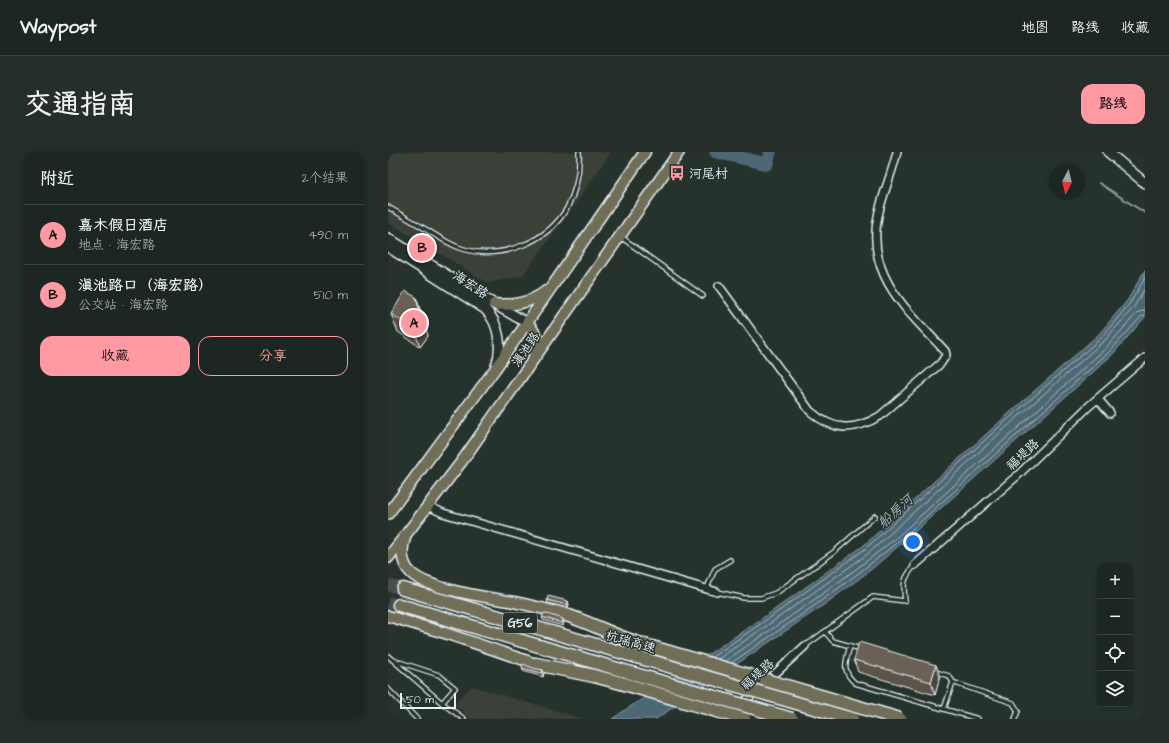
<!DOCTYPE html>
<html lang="zh">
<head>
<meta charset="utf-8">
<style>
  :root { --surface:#1c2622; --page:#252e2a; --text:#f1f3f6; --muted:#a0a5a5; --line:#3a4340; --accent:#ff9aa2 }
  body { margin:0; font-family:"Architects Daughter","LXGW WenKai TC",sans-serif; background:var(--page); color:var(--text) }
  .controls { position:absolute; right:12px; bottom:12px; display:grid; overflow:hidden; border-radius:8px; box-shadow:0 2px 10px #0003 }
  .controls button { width:36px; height:36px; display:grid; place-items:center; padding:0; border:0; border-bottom:1px solid var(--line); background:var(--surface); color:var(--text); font:20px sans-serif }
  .compass { position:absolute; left:661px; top:12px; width:36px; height:36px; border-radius:50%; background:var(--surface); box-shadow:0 2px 10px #0003; rotate:187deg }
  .scale { position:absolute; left:12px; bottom:10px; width:56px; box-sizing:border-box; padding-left:4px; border:2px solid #e8f1f8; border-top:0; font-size:11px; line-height:14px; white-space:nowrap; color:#e8f1f8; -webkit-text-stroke:3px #26332d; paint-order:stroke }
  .you { position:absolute; left:525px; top:390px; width:14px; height:14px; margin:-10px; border:3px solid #fff; border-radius:50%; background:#1a73e8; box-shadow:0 0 0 6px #1a73e833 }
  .badge { display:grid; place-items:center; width:26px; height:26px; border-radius:50%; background:var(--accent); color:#111; font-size:13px; font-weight:700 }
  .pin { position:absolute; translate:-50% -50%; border:2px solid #fff; box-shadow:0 1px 4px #0006 }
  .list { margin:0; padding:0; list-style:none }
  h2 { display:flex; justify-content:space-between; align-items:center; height:52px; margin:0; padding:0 16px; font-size:17px }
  h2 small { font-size:13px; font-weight:400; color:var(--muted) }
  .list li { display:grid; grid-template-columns:26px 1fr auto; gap:12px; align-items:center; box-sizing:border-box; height:60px; padding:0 16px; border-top:1px solid var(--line) }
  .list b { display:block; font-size:15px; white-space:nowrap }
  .list p { margin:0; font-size:13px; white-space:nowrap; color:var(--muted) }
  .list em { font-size:13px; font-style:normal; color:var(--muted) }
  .actions { display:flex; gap:8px; padding:12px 16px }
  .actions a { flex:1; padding:9px 0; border:1px solid var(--accent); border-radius:12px; text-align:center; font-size:14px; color:var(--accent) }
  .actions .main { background:var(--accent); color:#111 }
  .icon { flex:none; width:22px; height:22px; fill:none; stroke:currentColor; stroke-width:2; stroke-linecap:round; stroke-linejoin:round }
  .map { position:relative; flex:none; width:757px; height:567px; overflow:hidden; border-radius:12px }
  header { display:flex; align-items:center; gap:24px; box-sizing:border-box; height:56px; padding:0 20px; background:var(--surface); border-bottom:1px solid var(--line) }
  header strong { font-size:19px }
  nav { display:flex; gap:22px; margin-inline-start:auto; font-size:14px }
  .intro { display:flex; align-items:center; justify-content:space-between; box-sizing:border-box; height:96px; padding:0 24px }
  h1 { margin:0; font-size:28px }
  .button { padding:10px 18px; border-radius:12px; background:var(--accent); color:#111; font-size:14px; font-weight:700 }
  main { display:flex; gap:24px; padding:0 24px }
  aside { flex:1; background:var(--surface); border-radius:12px; box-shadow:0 2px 10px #0003 }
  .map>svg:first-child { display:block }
  .built { fill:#3b4139 }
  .water { fill:#4e6873; stroke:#8c9fa8 }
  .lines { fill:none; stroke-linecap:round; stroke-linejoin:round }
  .shore { stroke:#aabac3; stroke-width:1 }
  .stream { stroke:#8c9fa8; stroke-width:2 }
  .river { stroke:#4e6873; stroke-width:13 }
  .highway-tunnel { stroke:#43504b; stroke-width:12; stroke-dasharray:12 6; stroke-linecap:butt }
  .lane-casing { stroke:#e8f1f8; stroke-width:6 }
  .street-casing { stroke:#e8f1f8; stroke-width:10 }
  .secondary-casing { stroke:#e8f1f8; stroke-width:12 }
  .primary-casing { stroke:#e8f1f8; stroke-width:13 }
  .highway-casing { stroke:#e8f1f8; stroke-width:15 }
  .lane { stroke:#26332d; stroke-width:3.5 }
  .street { stroke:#26332d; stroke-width:7 }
  .secondary { stroke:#26332d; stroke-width:9 }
  .primary { stroke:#716e59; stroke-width:10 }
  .highway { stroke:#716e59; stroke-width:12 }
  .highway-bridge-casing { stroke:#e8f1f8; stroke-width:15; stroke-linecap:butt }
  .highway-bridge { stroke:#716e59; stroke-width:12 }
  .wall { fill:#5c5348; stroke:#e8f1f8 }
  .shaded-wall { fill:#4b443b; stroke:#e8f1f8 }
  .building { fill:#6b6154; stroke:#e8f1f8 }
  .labels { text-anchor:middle; stroke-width:3; stroke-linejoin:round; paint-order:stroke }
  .shield { fill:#26332d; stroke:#aeb8bb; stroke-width:1 }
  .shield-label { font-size:12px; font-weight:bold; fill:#e8f1f8 }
  .poi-label { font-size:13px; fill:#e8f1f8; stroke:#26332d; text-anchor:start }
  .street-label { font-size:13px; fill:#e8f1f8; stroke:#26332d }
  .water-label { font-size:14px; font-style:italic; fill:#aabac3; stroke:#26332d }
</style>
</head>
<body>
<header>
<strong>Waypost</strong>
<nav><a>地图</a><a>路线</a><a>收藏</a></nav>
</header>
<div class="intro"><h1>交通指南</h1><a class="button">路线</a></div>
<main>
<aside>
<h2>附近<small>2个结果</small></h2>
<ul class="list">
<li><span class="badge">A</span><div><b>嘉木假日酒店</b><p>地点 · 海宏路</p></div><em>490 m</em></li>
<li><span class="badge">B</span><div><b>滇池路口（海宏路）</b><p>公交站 · 海宏路</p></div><em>510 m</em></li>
</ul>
<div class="actions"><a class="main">收藏</a><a>分享</a></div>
</aside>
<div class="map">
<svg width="757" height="567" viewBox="0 0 757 567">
  <rect width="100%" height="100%" fill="#26332d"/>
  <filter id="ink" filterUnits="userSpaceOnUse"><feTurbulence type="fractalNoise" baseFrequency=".025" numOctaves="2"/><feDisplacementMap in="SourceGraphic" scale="8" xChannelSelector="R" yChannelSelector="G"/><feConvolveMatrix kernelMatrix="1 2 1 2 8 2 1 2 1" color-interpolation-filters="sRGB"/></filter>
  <g filter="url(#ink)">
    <path class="built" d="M0 0H223L180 62 134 124 100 131 0 70Z
      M84 534 196 567H83L66 552Z"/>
    <path class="water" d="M757 118V165L724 203 514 391 480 420 437 452 268 567H224L379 463 475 394 617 265 711 182 739 149Z"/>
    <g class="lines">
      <path class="shore" d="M324 505 381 466 477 397 619 268 714 185 742 151 757 126
        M330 507 384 470 481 401 623 271 717 188 746 155 757 136
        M337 509C396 469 454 430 509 385L718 196 749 161 757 158
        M343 511C401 472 458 433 512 388L721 200 753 165 757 163"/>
      <path class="stream" d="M711 31 757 61"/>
      <path class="river" d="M328 0 379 12 382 0"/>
      <path class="highway-tunnel" d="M0 433 15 437
        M0 450 11 453"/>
      <g class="lane-casing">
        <path id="lane" d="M0 55C13 63 26 70 39 78 50 85 62 93 75 97 112 108 159 91 179 56 188 39 192 19 191 0
          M233 85 315 144
          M319 436 327 417 342 408
          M329 440 356 446H373L388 441 446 400 487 364
          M437 480 445 489 473 497
          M417 494 485 445 517 449C515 431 515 427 527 413
          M462 494C458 509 453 519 467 531L590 567
          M0 504 54 551 76 567
          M5 508 51 523 67 536 54 551
          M548 520 561 524 565 530 570 532 625 551 630 559 627 567
          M0 537 29 567
          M556 557 565 530"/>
      </g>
      <g class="street-casing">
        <path id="street" d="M331 134 422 259C446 280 466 279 492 264L553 211 558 203 557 199C521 160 477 124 490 64 494 43 504 22 509 0
          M710 247 722 261
          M40 354 55 361 329 440
          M527 413 630 323 701 254 757 206
          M378 530 417 494
          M341 564 368 539"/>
      </g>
      <g class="secondary-casing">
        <path id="secondary" d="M720 0 757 31
          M0 86 89 142 139 171
          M0 95 97 157C111 171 115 195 108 214"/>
      </g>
      <g class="primary-casing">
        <path id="primary" d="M106 152C125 154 143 151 158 139
          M139 171C150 181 150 190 146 204
          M0 362 107 217 257 0
          M17 386C13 398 13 411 23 421 41 438 100 445 126 450 140 453 154 456 168 460
          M0 406 74 309 291 0
          M0 464 60 482 148 512"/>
      </g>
      <g class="highway-casing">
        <path id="highway" d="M15 437 249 505
          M11 453 240 520
          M168 460C199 468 226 485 257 493
          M148 512 206 524 233 531"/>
      </g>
      <use href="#lane" class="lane"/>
      <use href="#street" class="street"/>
      <use href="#secondary" class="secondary"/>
      <use href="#primary" class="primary"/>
      <use href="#highway" class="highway"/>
      <g class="highway-bridge-casing">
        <path id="highway-bridge" d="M257 493 512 567
          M249 505 464 567
          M240 520 404 567
          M233 531 356 567"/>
      </g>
      <use href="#highway-bridge" class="highway-bridge"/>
    </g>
    <path class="wall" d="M28 145 34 163 40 184 32 195 10 180 3 162Z
      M159 448 181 452 180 456 160 451Z
      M154 465 176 470 175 474 155 468Z
      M466 508 548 513 552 525 547 543 470 520Z
      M134 516 155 518 156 521 155 525 135 519Z"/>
    <path class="shaded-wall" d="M28 145 34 163 40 184 32 195 26 177Z
      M180 449 181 452 180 456 179 453Z
      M175 467 176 470 175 474 174 471Z
      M548 513 552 525 547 543 543 530Z
      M155 518 156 521 155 525 154 521Z"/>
    <path class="building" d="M17 139 28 145 33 166 26 177 3 162Z
      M160 444 180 449 179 453 159 448Z
      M156 461 175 467 174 471 154 465Z
      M471 490 548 513 543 530 466 508Z
      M135 512 145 516 155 518 154 521 134 516Z"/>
  </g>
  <defs>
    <g id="bus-bare" transform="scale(1.2)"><path d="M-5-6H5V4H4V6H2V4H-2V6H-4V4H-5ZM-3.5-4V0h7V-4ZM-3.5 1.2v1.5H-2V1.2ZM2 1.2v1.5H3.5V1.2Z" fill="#ff9aa2" stroke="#26332d" stroke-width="2.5" paint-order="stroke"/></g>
  </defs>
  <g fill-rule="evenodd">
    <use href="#bus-bare" x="289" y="21"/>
  </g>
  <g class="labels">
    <rect class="shield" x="115" y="461" width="34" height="20" rx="3"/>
    <g class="shield-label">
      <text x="132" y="475">G56</text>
    </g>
    <g class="poi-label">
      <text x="301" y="26">河尾村</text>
    </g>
    <g class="street-label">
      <text transform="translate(83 132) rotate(33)" y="5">海宏路</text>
      <text transform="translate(137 197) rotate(-55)" y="5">滇池路</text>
      <text transform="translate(634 302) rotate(-43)" y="5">福堤路</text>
      <text transform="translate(243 489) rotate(16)" y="5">杭瑞高速</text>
      <text transform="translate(369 522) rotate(-42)" y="5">福堤路</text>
    </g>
    <g class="water-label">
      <text transform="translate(507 359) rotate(-42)" y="5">船房河</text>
    </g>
  </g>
</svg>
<div class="controls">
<button>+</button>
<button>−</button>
<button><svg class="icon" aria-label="locate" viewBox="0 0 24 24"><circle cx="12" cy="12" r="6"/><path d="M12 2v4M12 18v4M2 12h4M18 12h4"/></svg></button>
<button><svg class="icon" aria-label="layers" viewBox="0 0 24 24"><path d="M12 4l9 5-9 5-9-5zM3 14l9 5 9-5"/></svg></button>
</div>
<svg class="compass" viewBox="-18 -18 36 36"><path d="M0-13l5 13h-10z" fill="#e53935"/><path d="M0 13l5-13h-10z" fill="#a0a5a5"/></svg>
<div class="scale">50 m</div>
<div class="you"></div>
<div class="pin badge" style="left:26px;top:171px">A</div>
<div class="pin badge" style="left:34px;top:96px">B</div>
</div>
</main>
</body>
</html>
